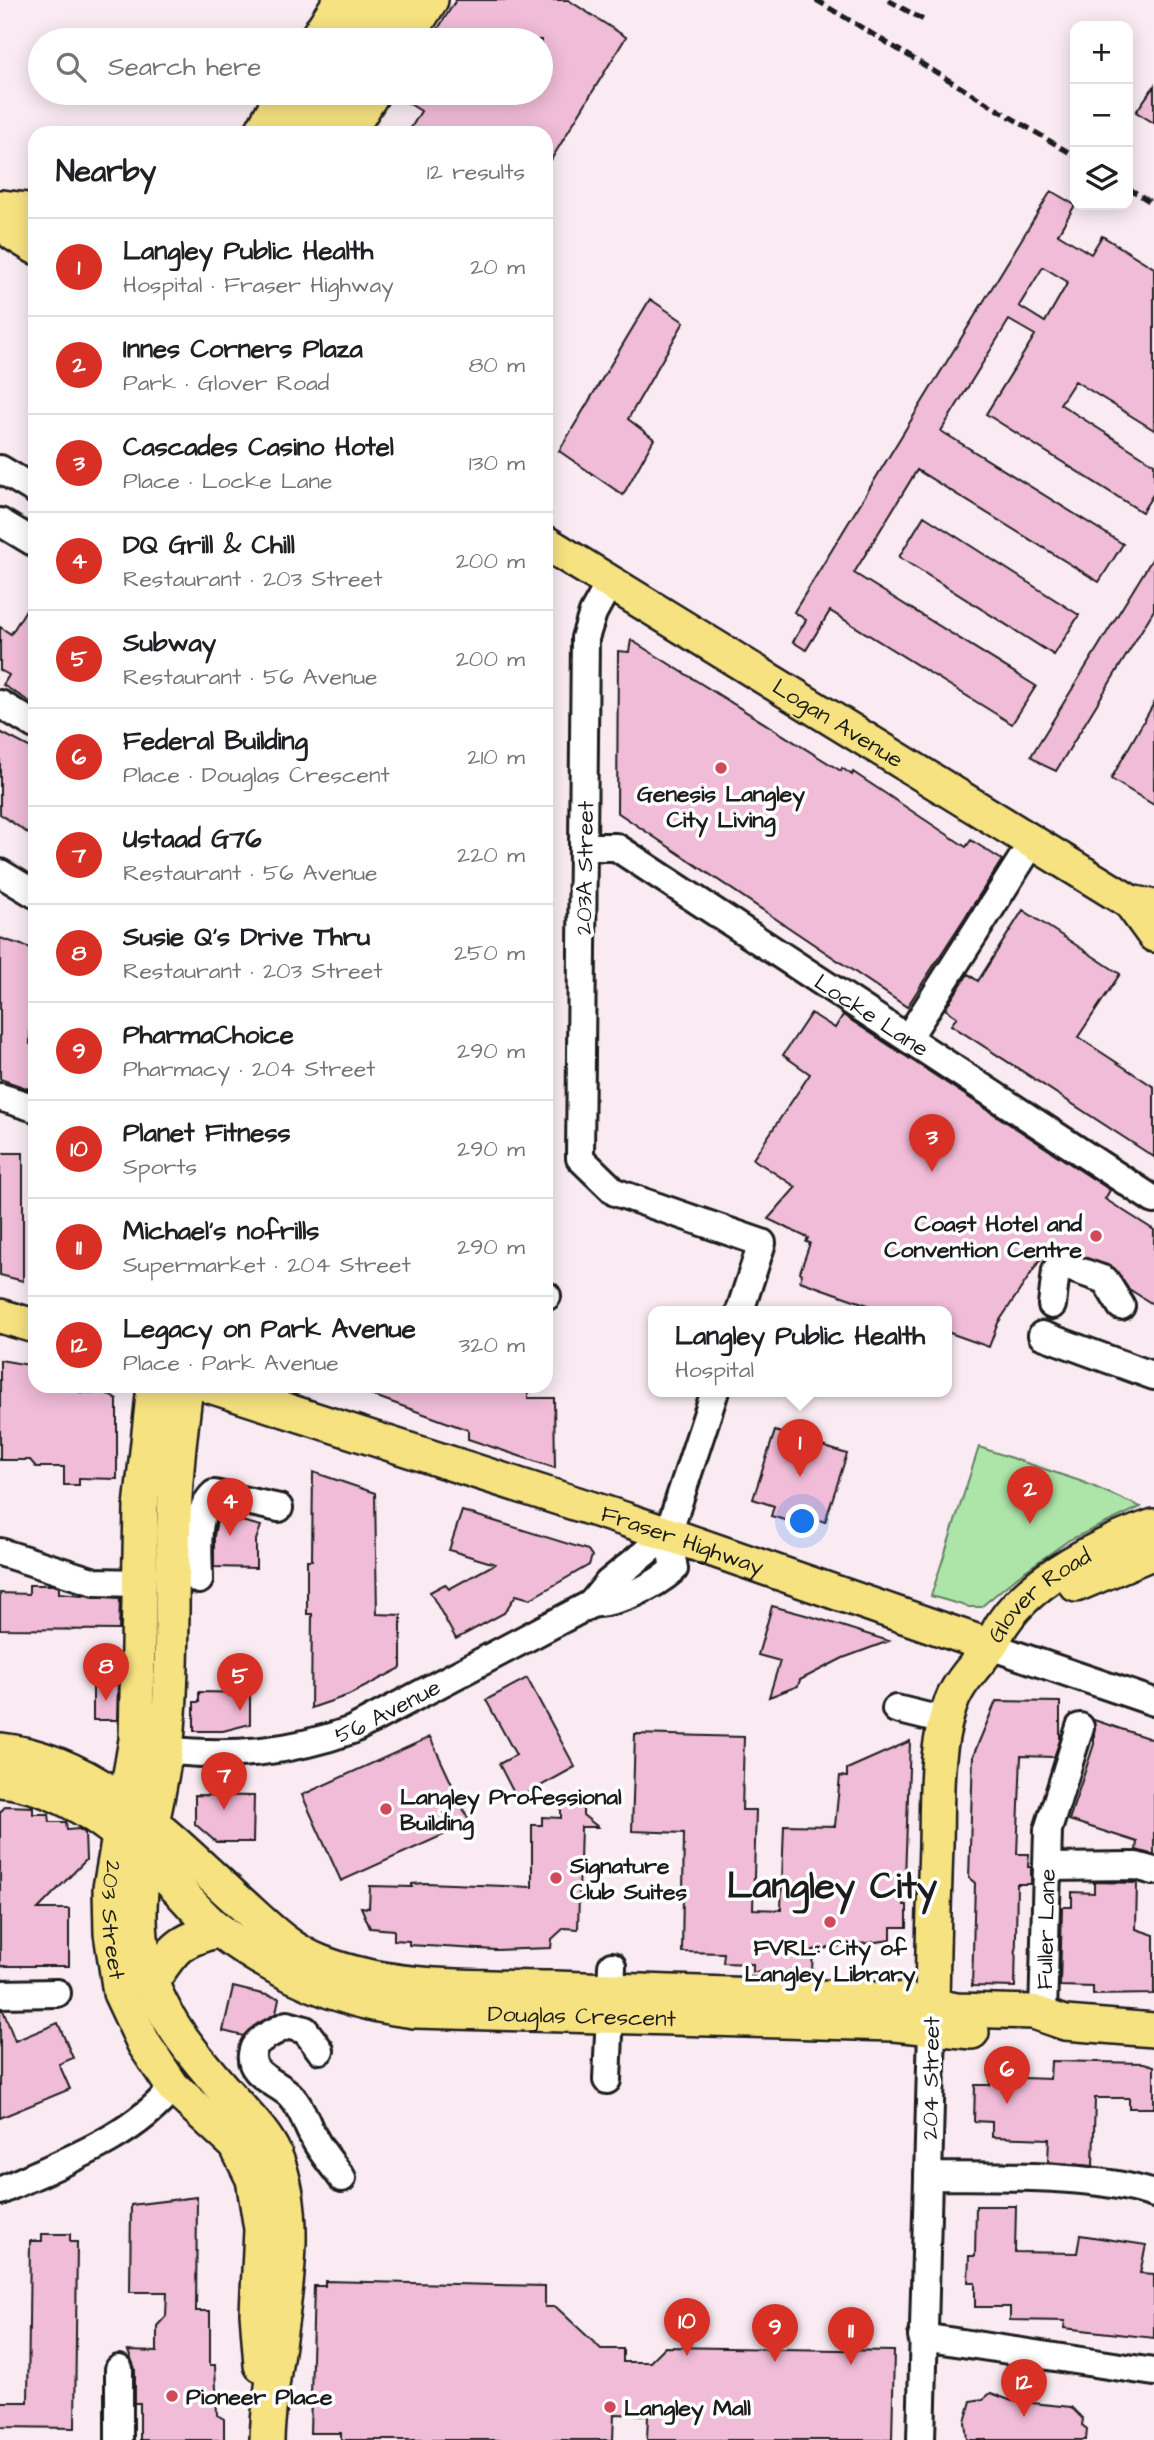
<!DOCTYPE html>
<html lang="en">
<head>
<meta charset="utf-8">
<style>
  :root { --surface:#fff; --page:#f6f6f6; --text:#202124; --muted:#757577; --line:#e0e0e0; --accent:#d93025 }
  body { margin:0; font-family:"Architects Daughter",sans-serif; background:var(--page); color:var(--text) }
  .controls { position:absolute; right:21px; top:21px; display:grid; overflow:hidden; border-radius:14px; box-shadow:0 4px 18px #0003 }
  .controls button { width:63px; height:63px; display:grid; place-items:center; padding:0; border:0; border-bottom:2px solid var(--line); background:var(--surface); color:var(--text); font:35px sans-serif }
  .you { position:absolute; left:803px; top:1522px; width:24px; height:24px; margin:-18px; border:5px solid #fff; border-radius:50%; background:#1a73e8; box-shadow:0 0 0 10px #1a73e833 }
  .badge { display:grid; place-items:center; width:46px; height:46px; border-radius:50%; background:var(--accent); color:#fff; font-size:23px; font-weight:700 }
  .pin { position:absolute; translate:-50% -58px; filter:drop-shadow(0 2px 4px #0008) }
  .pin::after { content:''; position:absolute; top:37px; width:24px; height:21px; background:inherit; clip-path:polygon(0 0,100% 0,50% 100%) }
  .popup { position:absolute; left:648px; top:1306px; width:304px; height:91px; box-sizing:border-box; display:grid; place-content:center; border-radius:14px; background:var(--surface); filter:drop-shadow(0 2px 5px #0005); font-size:23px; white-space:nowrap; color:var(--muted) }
  .popup b { font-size:26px; color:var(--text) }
  .popup::after { content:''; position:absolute; left:50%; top:100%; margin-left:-14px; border:14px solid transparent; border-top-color:var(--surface) }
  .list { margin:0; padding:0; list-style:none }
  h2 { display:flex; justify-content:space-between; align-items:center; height:91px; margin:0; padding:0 28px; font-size:30px }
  h2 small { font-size:23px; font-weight:400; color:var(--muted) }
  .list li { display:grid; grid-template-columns:46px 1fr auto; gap:21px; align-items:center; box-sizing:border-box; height:98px; padding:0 28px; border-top:2px solid var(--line) }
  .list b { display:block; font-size:26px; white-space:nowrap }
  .list p { margin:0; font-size:23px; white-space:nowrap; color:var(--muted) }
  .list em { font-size:23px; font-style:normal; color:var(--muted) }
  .icon { flex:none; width:38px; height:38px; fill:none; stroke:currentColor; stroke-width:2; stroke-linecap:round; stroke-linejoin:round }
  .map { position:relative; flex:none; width:1154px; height:2440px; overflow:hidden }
  .search { position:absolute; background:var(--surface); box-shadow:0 4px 18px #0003; left:28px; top:28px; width:525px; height:77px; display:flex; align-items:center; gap:18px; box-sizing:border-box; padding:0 24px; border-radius:38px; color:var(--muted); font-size:26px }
  .panel { position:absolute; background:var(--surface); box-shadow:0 4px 18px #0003; left:28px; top:126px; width:525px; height:1267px; border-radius:21px }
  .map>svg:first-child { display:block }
  .green { fill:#ade5a9; stroke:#648062; stroke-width:2 }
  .building { fill:#f0bcd8; stroke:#1c1c1c; stroke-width:2; fill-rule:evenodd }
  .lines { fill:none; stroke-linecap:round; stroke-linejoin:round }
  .minor-casing { stroke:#1c1c1c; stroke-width:32 }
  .major-casing { stroke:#1c1c1c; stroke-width:38 }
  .minor { stroke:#fff; stroke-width:26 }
  .major { stroke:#f7e281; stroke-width:33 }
  .rail { stroke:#1c1c1c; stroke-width:5; stroke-dasharray:10 5; stroke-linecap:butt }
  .poi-dot { fill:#d1495b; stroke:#fff; stroke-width:2.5 }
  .labels { text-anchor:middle; stroke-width:7; stroke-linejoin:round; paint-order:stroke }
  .street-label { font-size:23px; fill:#1c1c1c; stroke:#fff }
  .poi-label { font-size:23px; font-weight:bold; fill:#1c1c1c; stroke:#fff; text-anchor:start }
  .town-label { font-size:37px; font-weight:bold; fill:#1c1c1c; stroke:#fff }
</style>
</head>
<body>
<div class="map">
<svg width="1154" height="2440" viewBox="0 0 1154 2440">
  <rect width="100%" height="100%" fill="#faebf3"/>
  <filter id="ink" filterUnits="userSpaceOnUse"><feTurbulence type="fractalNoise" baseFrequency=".0143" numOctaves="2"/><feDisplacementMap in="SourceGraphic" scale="14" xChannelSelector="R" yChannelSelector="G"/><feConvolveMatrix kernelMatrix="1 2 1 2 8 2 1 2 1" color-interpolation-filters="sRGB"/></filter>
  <g filter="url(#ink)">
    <path class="green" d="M979 1447 1083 1482 1141 1507 1069 1540 1018 1576 981 1607H969L931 1596Z"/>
    <path class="building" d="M456 0H568L626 37 546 168V133H408L421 111 392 93H541V40H431Z
      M1154 86V123L1136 112Z
      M1051 191 1075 205 1058 234 1091 254 1102 236 1154 268V430L1075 381 1060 404 1154 464V493L1142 512 986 414 1035 335 1009 320 941 431 1123 544 1099 582 917 470 854 573 1036 686 1012 724 830 611 806 650 793 642 806 620 794 612ZM1043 267 1068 282 1045 322 1019 306Z
      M650 299 684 322 628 419 654 439 623 495 559 451Z
      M924 516 1079 615 1054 655 899 557Z
      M1154 556V610L1056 771 1043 765 1031 756Z
      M35 595V705L3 685 9 675 0 670V627L11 634Z
      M631 640 841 771 842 768 852 775 853 772 966 847 971 840 1002 860 907 1007 617 812 618 651 629 652Z
      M1154 703V805L1111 779Z
      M0 732 35 750V838L0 814Z
      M1023 910 1120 974 1078 1037 1154 1087V1157L951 1025 957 1017 945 1009 968 974 978 981Z
      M0 938 31 948 30 1044 35 1046V1091L0 1079Z
      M811 1013 835 1028 843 1015 1110 1190 1105 1199 1154 1230V1305L1129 1289 1111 1266 1059 1250 1046 1258 1042 1257 998 1323 989 1347 947 1332V1311H885L800 1281 802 1274 800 1272 810 1243 806 1242 808 1238 768 1219 796 1187 753 1159 810 1074 783 1055Z
      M0 1153H23V1281L0 1275Z
      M0 1360 35 1366V1386H80V1392L106 1393 117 1400V1479L79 1478V1485H64V1467H36L30 1460H0Z
      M358 1386H528V1398H554L555 1468 468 1439V1430L358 1390Z
      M775 1431 847 1454 825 1522 792 1511 789 1521 771 1516 774 1506 753 1499Z
      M313 1472 375 1493 377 1614 401 1615V1668L349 1695 311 1708 312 1614H307V1560H312Z
      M462 1511 588 1550 592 1556 589 1565 530 1599 516 1595 504 1613 456 1639 430 1592 445 1584 449 1589 495 1564 449 1550Z
      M218 1515 261 1526 256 1540V1568L214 1567V1536Z
      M29 1585H53L59 1587V1593L120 1598 119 1630 0 1629V1593L29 1594Z
      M772 1606 813 1617 889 1641 843 1658 800 1680 798 1686 769 1697 780 1661 758 1655Z
      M527 1678 575 1767 517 1799 499 1764 516 1755 486 1700Z
      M118 1680 117 1720H93V1681Z
      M199 1692 250 1693V1724L223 1731H194V1702H199Z
      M996 1701 1060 1702V1740L1054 1757 1021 1756 1017 1854H1029L1028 1867H1031V1884H1017L1015 1987 972 1986 975 1883 969 1878 973 1756Z
      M1094 1720 1154 1740V1855L1136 1850 1137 1842 1069 1820 1094 1744Z
      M635 1734 744 1737 742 1810H756L753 1909 781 1910 784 1825 835 1826 840 1776 847 1777V1769L910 1741 904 1905H907V1927H891V1940L813 1950 812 1972 806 1973 753 1972V1964L723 1963 724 1953 682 1952 684 1833 632 1831Z
      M430 1737 470 1823 341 1881 302 1795Z
      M195 1795 254 1796 253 1842H216L195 1824Z
      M561 1803H583V1815L598 1827H581L578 1929 564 1928 552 1939 551 1948 496 1950 409 1945V1941L394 1940V1930L370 1928 361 1907 369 1908 370 1886 412 1887V1884L425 1883 532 1887V1825H542V1817L561 1818Z
      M6 1806 33 1807V1814H49L50 1822H66L67 1830 79 1829 85 1833 86 1860 38 1909H69V1966H0V1812Z
      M1094 1882 1137 1883 1136 1929 1154 1935V1994L1093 1995V1987L1060 1986 1062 1907H1072V1892L1094 1893Z
      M233 1987 279 1998 276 2013 243 2036 223 2031Z
      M0 2010H3L15 2041 58 2023 73 2058 59 2064 70 2089 0 2118Z
      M1051 2061 1144 2063 1154 2066V2108H1129V2098H1095L1093 2166 1048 2162 1049 2139 992 2137V2122L974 2121 975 2085H990V2077L1050 2079Z
      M197 2197 196 2311H210V2365H215L217 2415 224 2419V2440H140V2403H135V2369L128 2351 157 2352V2326L166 2316 167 2292H130L131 2205Z
      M976 2206H1016L1015 2252 1077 2253 1080 2235 1146 2245 1140 2273 1154 2274V2338L1064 2328 1065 2321 1010 2320V2307H975V2282H968L969 2256H975Z
      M42 2234H70V2242H77L75 2428 0 2427V2402H28L30 2241H42Z
      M325 2281 545 2286V2307H556L601 2349H623V2362H650L665 2347 894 2351 892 2440H647L648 2415 614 2414 613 2440H341V2433H310L314 2286H325Z
      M991 2393 1012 2401 1071 2407 1083 2419 1082 2425 1087 2429 1086 2440H967L965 2422 971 2401 983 2399Z"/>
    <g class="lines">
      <g class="minor-casing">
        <g id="minor">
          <path d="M0 469 35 490"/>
          <path d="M0 522 35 543"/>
          <path d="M609 584 593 613 585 638 580 1158 615 1192 762 1243 740 1311"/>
          <path d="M0 704 35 725"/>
          <path id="s1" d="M584 847H616L1154 1200"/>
          <path d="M0 873 35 894"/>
          <path d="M908 1038 1032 843"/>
          <path d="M0 1097 35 1108"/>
          <path d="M546 1296H547"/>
          <path d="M1052 1305 1056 1270 1062 1265 1105 1280 1121 1306"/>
          <path d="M1042 1335 1154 1376"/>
          <path d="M0 1552 95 1582 140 1583"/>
          <path d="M199 1580C199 1554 193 1513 214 1494L279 1508"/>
          <path d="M591 1604 608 1583 668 1534 715 1391"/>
          <path d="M990 1646 1154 1702"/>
          <path d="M896 1709 945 1721"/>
          <path id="s2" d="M166 1750C231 1758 290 1752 352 1730L591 1604C621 1601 651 1589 674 1569L668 1534"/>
          <path d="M1047 1867 1136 1866 1154 1871"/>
          <path d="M0 1994 57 1993"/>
          <path id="s3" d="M1043 2015 1048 1830 1080 1727"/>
          <path d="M320 2050 305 2030 287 2025C277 2031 256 2038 253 2050 245 2075 280 2083 291 2096 305 2112 305 2123 314 2138 321 2152 333 2165 342 2178"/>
          <path d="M607 2080 612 1966"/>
          <path d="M928 2176C996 2177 1091 2173 1154 2194"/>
          <path d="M0 2191C59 2163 131 2140 173 2087"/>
          <path d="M922 2337 1154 2372"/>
          <path d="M119 2369V2440"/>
          <path d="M921 2440 932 2028"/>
        </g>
      </g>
      <g class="major-casing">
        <g id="major">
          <path d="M315 40 341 0"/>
          <path d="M343 40 368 0"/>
          <path d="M374 40 399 0"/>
          <path d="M406 40 431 0"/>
          <path d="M261 133 283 93"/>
          <path d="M286 133 311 93"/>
          <path d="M321 133 343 93"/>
          <path d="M348 133 373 93"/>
          <path d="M0 207 35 211"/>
          <path d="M3 209 14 234 35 247"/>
          <path id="s4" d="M546 543 1130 902 1154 907"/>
          <path d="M1130 902 1154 935"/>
          <path d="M0 1316 35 1326"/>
          <path id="s5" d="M154 1386 141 1507 136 1740 110 1888 111 1933 120 1993 144 2044 173 2087 236 2145 253 2179 261 2229 257 2313 261 2365"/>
          <path d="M186 1386C183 1414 179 1441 177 1469 169 1555 175 1642 168 1729 163 1798 134 1867 141 1937 147 2002 189 2051 231 2098 247 2116 265 2133 275 2155 310 2235 269 2356 267 2440"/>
          <path id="s6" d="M210 1386 624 1519 990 1646"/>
          <path d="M1076 1585 1154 1552"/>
          <path d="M0 1750C101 1761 173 1843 244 1906 268 1928 290 1950 320 1962 394 1991 478 1986 555 1988 671 1992 787 1997 904 2000L956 2010 1033 2012 1065 2023 1154 2030"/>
          <path id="s7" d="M0 1780C68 1786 125 1835 171 1882 187 1898 202 1918 220 1931 279 1975 342 2003 415 2011L894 2024 972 2032"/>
          <path d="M151 1983C174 1948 177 1941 219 1930"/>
          <path id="s8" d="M932 2026C932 1965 934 1905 936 1845 937 1804 935 1762 945 1723 954 1683 969 1676 990 1646 995 1639 998 1630 1003 1623 1034 1577 1103 1543 1154 1526"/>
        </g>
      </g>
      <use href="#minor" class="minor"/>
      <use href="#major" class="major"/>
      <path class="rail" d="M816 0 1075 156
        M888 0 927 22
        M1128 188 1154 204"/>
    </g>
  </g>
  <g class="poi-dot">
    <circle cx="721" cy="768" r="7"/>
    <circle cx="1096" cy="1236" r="7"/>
    <circle cx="386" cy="1809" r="7"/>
    <circle cx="556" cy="1878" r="7"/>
    <circle cx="830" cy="1922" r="7"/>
    <circle cx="172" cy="2396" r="7"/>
    <circle cx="610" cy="2407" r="7"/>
  </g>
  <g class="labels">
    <g class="street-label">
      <text dy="8" stroke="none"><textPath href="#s4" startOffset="343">Logan Avenue</textPath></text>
      <text transform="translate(584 868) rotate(-89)" y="8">203A Street</text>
      <text dy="8" stroke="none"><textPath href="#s1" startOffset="338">Locke Lane</textPath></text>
      <text dy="8" stroke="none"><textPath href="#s6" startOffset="497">Fraser Highway</textPath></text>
      <text dy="8" stroke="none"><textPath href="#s8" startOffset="466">Glover Road</textPath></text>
      <text dy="8" stroke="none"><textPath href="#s2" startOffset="229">56 Avenue</textPath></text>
      <text dy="8" stroke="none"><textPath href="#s5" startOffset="537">203 Street</textPath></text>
      <text dy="8" stroke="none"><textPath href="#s3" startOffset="86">Fuller Lane</textPath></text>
      <text dy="8" stroke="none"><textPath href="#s7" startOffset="653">Douglas Crescent</textPath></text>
      <text transform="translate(930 2078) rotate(-89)" y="8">204 Street</text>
    </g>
    <g class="poi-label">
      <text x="721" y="801" text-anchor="middle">Genesis Langley<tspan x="721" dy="26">City Living</tspan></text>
      <text x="1082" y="1231" text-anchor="end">Coast Hotel and<tspan x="1082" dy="26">Convention Centre</tspan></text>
      <text x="400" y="1804">Langley Professional<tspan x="400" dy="26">Building</tspan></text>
      <text x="570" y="1873">Signature<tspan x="570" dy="26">Club Suites</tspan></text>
      <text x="830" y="1955" text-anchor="middle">FVRL: City of<tspan x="830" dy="26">Langley Library</tspan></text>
      <text x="186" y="2404">Pioneer Place</text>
      <text x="624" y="2415">Langley Mall</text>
    </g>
    <g class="town-label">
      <text x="832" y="1898">Langley City</text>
    </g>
  </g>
</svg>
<div class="controls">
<button>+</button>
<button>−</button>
<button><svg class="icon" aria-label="layers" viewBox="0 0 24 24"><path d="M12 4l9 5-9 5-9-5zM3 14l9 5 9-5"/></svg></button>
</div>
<div class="you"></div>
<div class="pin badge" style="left:800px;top:1477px">1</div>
<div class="popup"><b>Langley Public Health</b>Hospital</div>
<div class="pin badge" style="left:1030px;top:1524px">2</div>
<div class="pin badge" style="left:932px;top:1172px">3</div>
<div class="pin badge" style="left:230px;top:1536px">4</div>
<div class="pin badge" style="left:240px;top:1711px">5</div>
<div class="pin badge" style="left:1007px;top:2104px">6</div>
<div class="pin badge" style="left:224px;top:1810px">7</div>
<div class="pin badge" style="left:106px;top:1701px">8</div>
<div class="pin badge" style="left:775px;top:2362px">9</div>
<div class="pin badge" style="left:687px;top:2356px">10</div>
<div class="pin badge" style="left:851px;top:2365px">11</div>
<div class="pin badge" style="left:1024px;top:2417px">12</div>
<div class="search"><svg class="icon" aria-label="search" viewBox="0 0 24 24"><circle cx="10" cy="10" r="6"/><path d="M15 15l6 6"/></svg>Search here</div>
<section class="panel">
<h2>Nearby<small>12 results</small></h2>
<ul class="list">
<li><span class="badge">1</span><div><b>Langley Public Health</b><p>Hospital · Fraser Highway</p></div><em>20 m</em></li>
<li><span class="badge">2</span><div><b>Innes Corners Plaza</b><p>Park · Glover Road</p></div><em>80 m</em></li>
<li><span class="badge">3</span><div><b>Cascades Casino Hotel</b><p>Place · Locke Lane</p></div><em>130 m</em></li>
<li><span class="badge">4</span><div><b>DQ Grill &amp; Chill</b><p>Restaurant · 203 Street</p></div><em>200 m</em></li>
<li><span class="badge">5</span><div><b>Subway</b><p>Restaurant · 56 Avenue</p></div><em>200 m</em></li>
<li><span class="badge">6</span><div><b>Federal Building</b><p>Place · Douglas Crescent</p></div><em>210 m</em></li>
<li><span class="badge">7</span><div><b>Ustaad G76</b><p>Restaurant · 56 Avenue</p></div><em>220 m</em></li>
<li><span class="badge">8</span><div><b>Susie Q's Drive Thru</b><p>Restaurant · 203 Street</p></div><em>250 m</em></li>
<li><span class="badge">9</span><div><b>PharmaChoice</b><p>Pharmacy · 204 Street</p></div><em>290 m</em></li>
<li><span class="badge">10</span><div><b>Planet Fitness</b><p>Sports</p></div><em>290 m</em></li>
<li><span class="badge">11</span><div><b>Michael's nofrills</b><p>Supermarket · 204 Street</p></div><em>290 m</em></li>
<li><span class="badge">12</span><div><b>Legacy on Park Avenue</b><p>Place · Park Avenue</p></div><em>320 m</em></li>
</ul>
</section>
</div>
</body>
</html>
